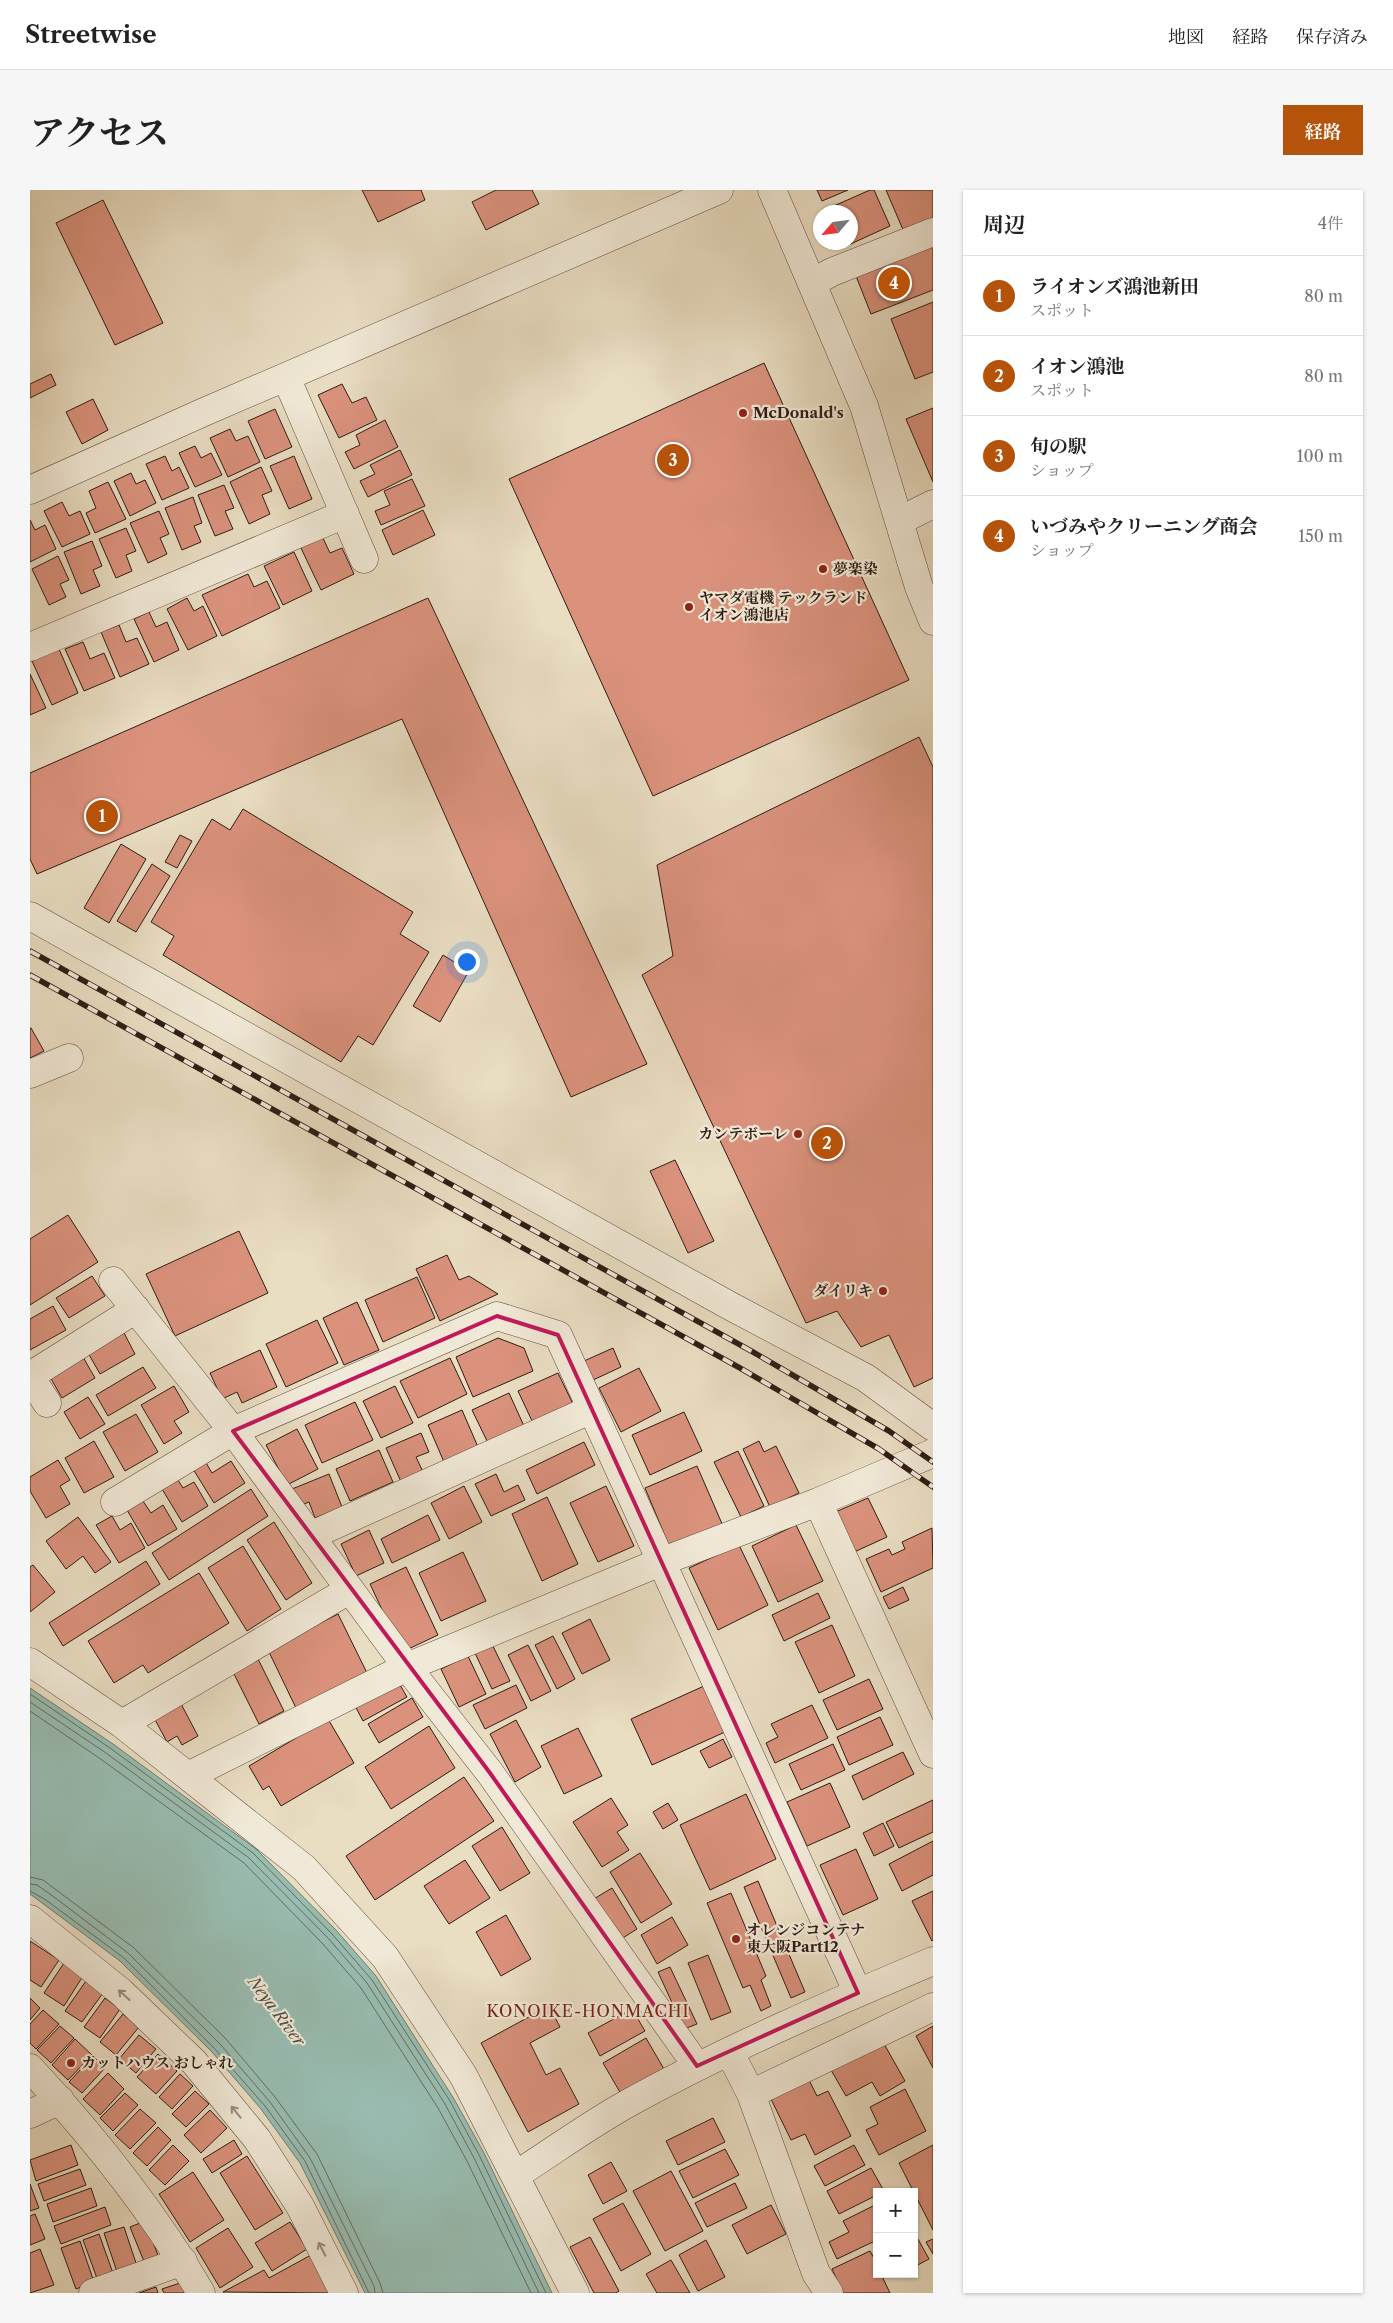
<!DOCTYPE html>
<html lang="ja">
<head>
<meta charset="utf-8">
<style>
  :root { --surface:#fff; --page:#f6f6f6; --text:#222; --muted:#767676; --line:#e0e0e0; --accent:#b45309 }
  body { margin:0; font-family:"Libre Caslon Text","Noto Serif JP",serif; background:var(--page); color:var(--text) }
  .controls { position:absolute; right:15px; bottom:15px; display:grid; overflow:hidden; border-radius:0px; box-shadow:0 1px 4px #0004 }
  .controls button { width:45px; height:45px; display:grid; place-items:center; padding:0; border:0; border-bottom:1px solid var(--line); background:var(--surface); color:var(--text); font:25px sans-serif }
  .compass { position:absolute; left:783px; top:15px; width:45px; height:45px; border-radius:50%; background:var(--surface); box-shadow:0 1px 4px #0004; rotate:242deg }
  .you { position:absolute; left:436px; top:771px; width:18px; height:18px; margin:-12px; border:4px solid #fff; border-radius:50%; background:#1a73e8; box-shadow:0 0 0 8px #1a73e833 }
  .badge { display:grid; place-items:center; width:32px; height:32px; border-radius:50%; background:var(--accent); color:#fff; font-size:16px; font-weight:700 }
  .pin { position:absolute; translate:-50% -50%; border:2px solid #fff; box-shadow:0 1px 5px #0006 }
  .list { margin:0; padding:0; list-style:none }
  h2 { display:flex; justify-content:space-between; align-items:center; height:65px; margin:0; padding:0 20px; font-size:21px }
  h2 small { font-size:16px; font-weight:400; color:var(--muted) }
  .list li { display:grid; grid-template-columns:32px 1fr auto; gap:15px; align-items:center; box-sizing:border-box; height:80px; padding:0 20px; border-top:1px solid var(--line) }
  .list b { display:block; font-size:19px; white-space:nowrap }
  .list p { margin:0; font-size:16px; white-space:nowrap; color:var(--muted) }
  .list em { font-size:16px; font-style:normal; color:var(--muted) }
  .map { position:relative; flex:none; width:903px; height:2103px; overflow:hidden; border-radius:0px }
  header { display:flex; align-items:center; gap:30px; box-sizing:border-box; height:70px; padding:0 25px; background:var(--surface); border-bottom:1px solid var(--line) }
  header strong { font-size:24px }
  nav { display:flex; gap:28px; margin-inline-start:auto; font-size:18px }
  .intro { display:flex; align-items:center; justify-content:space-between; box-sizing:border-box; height:120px; padding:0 30px }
  h1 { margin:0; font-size:35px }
  .button { padding:12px 22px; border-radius:0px; background:var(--accent); color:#fff; font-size:18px; font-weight:700 }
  main { display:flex; gap:30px; padding:0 30px }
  aside { flex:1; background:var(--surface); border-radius:0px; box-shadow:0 1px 4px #0004 }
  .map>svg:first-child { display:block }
  .water { fill:#98bcb0; stroke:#6e7c72 }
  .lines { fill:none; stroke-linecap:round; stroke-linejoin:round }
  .shore { stroke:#646c62; stroke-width:1 }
  .building { fill:#db927d; stroke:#2f1c14 }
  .minor-casing { stroke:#5e4c40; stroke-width:29 }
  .minor { stroke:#f1e9d7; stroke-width:28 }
  .rail-casing { stroke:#2f1c14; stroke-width:5.5 }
  .rail { stroke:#f1e9d7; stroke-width:4; stroke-dasharray:11; stroke-linecap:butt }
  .oneway { stroke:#9a8d7f }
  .marked { fill:none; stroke:#c2185b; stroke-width:4; stroke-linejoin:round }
  .poi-dot { fill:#8f2418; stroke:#f1e9d7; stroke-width:2 }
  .labels { text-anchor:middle; stroke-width:4.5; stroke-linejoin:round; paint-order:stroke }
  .poi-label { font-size:15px; font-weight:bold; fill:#2f1c14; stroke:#f1e9d7; text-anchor:start }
  .water-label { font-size:16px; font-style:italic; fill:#4e4c43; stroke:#f1e9d7 }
  .neighbourhood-label { font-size:16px; letter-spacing:1px; fill:#7a1f14; stroke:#f1e9d7 }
</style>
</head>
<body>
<header>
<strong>Streetwise</strong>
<nav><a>地図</a><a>経路</a><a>保存済み</a></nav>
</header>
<div class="intro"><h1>アクセス</h1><a class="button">経路</a></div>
<main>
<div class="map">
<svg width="903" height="2103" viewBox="0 0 903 2103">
  <rect width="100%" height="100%" fill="#e9ddc2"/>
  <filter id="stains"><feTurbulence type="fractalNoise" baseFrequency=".004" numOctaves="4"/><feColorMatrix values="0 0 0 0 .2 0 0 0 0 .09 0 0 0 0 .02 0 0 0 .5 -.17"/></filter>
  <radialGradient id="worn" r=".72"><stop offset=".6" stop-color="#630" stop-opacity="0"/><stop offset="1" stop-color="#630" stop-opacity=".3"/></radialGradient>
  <path class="water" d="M0 1498 83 1554 226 1659 306 1740 346 1786 424 1909 454 1963 522 2103H335L270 1973 231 1919 182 1862 90 1771 0 1704Z"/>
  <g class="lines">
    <path class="shore" d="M0 1504 80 1558 223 1663 302 1744 342 1790 420 1911 449 1965 516 2103
      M0 1512 76 1563 219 1668 298 1748 337 1793 415 1914 444 1968 509 2103
      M0 1521 72 1570 214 1673 292 1753 331 1798 408 1918 437 1971 501 2103
      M0 1687 13 1690 104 1758 196 1849 245 1907 287 1964 350 2093 353 2103
      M0 1694 7 1695 20 1704 98 1763 190 1854 240 1912 280 1968 344 2096 345 2103
      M0 1701 16 1710 94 1768 185 1859 235 1916 275 1971 339 2103"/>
  </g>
  <path class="building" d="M332 0H391L395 10 348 32Z
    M466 0H502L509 14 456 40 442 12Z
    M787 0H818L792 11Z
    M840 0H844L860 36 814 57 812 52H821V22H798L797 19Z
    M856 0H903V30L874 42Z
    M73 10 133 133 85 155 26 33Z
    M903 56V100L841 124 826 86Z
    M903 112V182L885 189 861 129Z
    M734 173 879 490 623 606 479 289Z
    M21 184 26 195 0 208V194Z
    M312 194 322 213 336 207 347 230 309 248 288 205Z
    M63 209 78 240 52 254 36 222Z
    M903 218V292L876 229Z
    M245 219 262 257 235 269 218 231Z
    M355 230 368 257 324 279 315 262 330 255 326 245Z
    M200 239 206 251 218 246 230 272 198 287 180 248Z
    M165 256 171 268 181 263 192 285 165 297 149 263Z
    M370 260 382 285 338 307 330 291 345 284 340 275Z
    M135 266 142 281 149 277 159 298 132 310 116 274Z
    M264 266 282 309 259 319 240 276Z
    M231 277 242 301 232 305 240 324 219 334 200 292Z
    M101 283 106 294 115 290 126 313 100 326 84 291Z
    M382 289 395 316 351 335 345 321 360 315 354 301Z
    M78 292 96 329 65 343 56 323 66 318 59 301Z
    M194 295 204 318 195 321 203 339 185 346 168 305Z
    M163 307 172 333 164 336 171 352 152 360 135 318Z
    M32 312 39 326 50 321 60 344 32 357 14 321Z
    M393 320 405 345 363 365 352 340Z
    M129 321 139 344 130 348 137 364 118 373 100 333Z
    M0 330 5 340 15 335 26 359 0 372Z
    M96 338 106 361 96 365 102 381 86 388 69 349Z
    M292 346 300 363 312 358 324 384 291 400 270 356Z
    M62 351 72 376 63 380 70 396 51 404 34 362Z
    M264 362 282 401 253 415 234 376Z
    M28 366 39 390 30 394 36 407 19 415 2 379Z
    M218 384 224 397 237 391 250 418 192 446 172 405Z
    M157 408 164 421 173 416 187 446 158 460 137 419Z
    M398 408 617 874 541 907 372 529 7 684 0 669V583Z
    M119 422 126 437 137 432 149 460 124 472 104 429Z
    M89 435 96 452 107 448 119 474 90 487 71 442Z
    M53 452 60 469 74 463 85 488 54 501 35 459Z
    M29 459 48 503 22 515 2 471Z
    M0 484 16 518 0 525Z
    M889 547 903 577V1188L884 1197 859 1145 831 1157 807 1121 776 1133 612 785 643 766 627 675Z
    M213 619 383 722 370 744 399 762 343 855 328 846 311 872 133 765 144 746 121 732 182 629 200 640Z
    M150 645 162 651 147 678 135 672Z
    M91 654 116 669 79 733 54 718Z
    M122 674 140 686 106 742 87 731Z
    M413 765 439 781 410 832 383 816Z
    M0 838H1L14 861 0 868Z
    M645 970 684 1051 658 1063 620 981Z
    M38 1025 68 1072 0 1115V1049Z
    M209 1041 238 1103 145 1146 116 1084Z
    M417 1065 429 1090 439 1086 468 1104 410 1131 386 1079Z
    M62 1086 75 1106 39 1128 26 1108Z
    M387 1087 405 1128 353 1152 335 1110Z
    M327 1112 349 1160 314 1175 293 1128Z
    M23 1116 36 1140 0 1160V1129Z
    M287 1130 308 1173 256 1197 236 1154Z
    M93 1141 105 1164 70 1184 57 1161Z
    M468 1148 494 1158 503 1181 443 1207 426 1167Z
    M583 1158 591 1177 563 1190 554 1171Z
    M230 1160 247 1197 212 1213 207 1202 192 1209 180 1183Z
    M53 1167 65 1188 32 1208 20 1187Z
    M420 1168 437 1204 388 1228 370 1191Z
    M113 1177 126 1198 78 1226 66 1205Z
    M609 1178 631 1221 591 1242 569 1198Z
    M528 1183 543 1214 503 1233 488 1201Z
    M144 1196 159 1222 144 1231 152 1243 134 1254 111 1215Z
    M365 1196 383 1233 351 1248 333 1211Z
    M479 1203 494 1236 458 1253 442 1220Z
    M58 1207 75 1234 50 1249 34 1222Z
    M325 1212 343 1250 292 1273 275 1235Z
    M432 1220 448 1257 414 1272 398 1235Z
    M654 1222 672 1261 620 1285 602 1245Z
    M106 1224 128 1262 95 1281 73 1242Z
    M267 1239 288 1279 257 1295 236 1255Z
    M391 1243 399 1262 386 1267 394 1284 372 1294 356 1258Z
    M64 1251 84 1287 54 1303 35 1268Z
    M729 1251 734 1262 746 1256 769 1303 740 1317 713 1259Z
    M554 1252 565 1275 507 1304 496 1280Z
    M349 1260 363 1292 320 1311 306 1279Z
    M708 1261 734 1316 711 1327 684 1272Z
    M28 1270 40 1290 30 1296 40 1314 16 1328 0 1301V1287Z
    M175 1271 182 1283 201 1271 215 1293 184 1313 163 1279Z
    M667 1276 693 1336 640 1358 615 1298Z
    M299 1284 312 1317 285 1328 279 1312 269 1316 262 1299Z
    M466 1284 474 1302 488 1295 495 1310 461 1326 445 1294Z
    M148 1290 153 1298 164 1292 178 1316 152 1332 132 1299Z
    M434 1296 452 1332 419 1349 401 1313Z
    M576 1296 604 1356 568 1372 540 1313Z
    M221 1299 238 1326 139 1390 122 1363Z
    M517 1307 548 1374 512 1391 482 1324Z
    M838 1308 857 1347 822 1363 803 1323Z
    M113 1311 121 1323 133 1315 147 1339 118 1356 97 1320Z
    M398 1325 410 1350 362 1373 351 1349Z
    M82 1326 90 1340 101 1333 115 1358 89 1373 66 1335Z
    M48 1327 81 1372 65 1383 53 1366 36 1379 16 1351Z
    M244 1332 282 1393 256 1410 217 1350Z
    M766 1335 793 1391 748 1412 722 1356Z
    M902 1338 903 1378 851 1402 836 1369 859 1359 862 1365 875 1359 872 1352Z
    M339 1340 354 1373 326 1386 311 1354Z
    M709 1355 738 1415 688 1440 659 1378Z
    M213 1356 251 1419 217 1441 178 1378Z
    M433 1362 456 1411 411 1431 389 1383Z
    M116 1371 130 1394 33 1456 19 1433Z
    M3 1375 25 1402 0 1422V1377Z
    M376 1377 408 1445 372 1462 340 1394Z
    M169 1383 199 1433 118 1483 113 1475 84 1493 58 1451Z
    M873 1397 879 1410 859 1419 853 1407Z
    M788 1403 800 1428 754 1451 742 1425Z
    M308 1424 337 1483 266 1518 238 1460Z
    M560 1429 580 1470 552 1484 532 1443Z
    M802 1435 825 1486 789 1503 765 1452Z
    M523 1446 545 1489 527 1499 505 1455Z
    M461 1452 480 1491 462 1499 444 1461Z
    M498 1455 521 1501 501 1511 478 1465Z
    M438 1466 456 1504 429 1517 411 1479Z
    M228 1469 254 1521 229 1534 203 1482Z
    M366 1488 377 1507 333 1531 323 1512Z
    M839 1489 853 1519 807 1540 793 1510Z
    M486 1495 497 1518 455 1539 443 1515Z
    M674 1496 695 1542 622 1575 601 1529Z
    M382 1508 393 1527 349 1553 338 1534Z
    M149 1510 168 1546 152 1555 147 1546 137 1552 122 1524Z
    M782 1515 798 1548 745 1573 736 1553 748 1547 741 1534Z
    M850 1527 863 1555 819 1575 807 1547Z
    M298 1529 324 1573 251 1616 239 1596 233 1600 219 1576Z
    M486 1530 511 1577 485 1592 460 1544Z
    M399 1536 425 1578 361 1619 335 1577Z
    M548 1538 572 1586 534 1604 511 1556Z
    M693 1549 702 1567 679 1578 670 1561Z
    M803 1554 815 1580 771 1600 759 1574Z
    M873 1562 884 1584 833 1610 822 1586Z
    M434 1587 464 1631 345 1710 316 1666Z
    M800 1593 820 1637 777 1656 757 1612Z
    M716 1604 746 1669 680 1700 650 1635Z
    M581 1608 598 1635 587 1642 599 1660 572 1677 543 1632Z
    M903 1610V1642L869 1658 856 1632Z
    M638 1613 648 1630 633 1639 623 1622Z
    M853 1633 864 1656 844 1666 833 1643Z
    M472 1637 500 1683 470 1701 442 1656Z
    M903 1651V1685L872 1701 859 1674Z
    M826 1659 848 1709 813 1725 790 1675Z
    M610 1663 642 1714 611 1733 580 1682Z
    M435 1670 460 1708 419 1734 394 1696Z
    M728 1691 775 1802 761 1808 714 1697Z
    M582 1698 607 1739 588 1751 562 1710Z
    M903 1701V1750L902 1751 882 1711Z
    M701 1703 736 1786 731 1790 741 1816 731 1821 720 1795 713 1798 677 1713Z
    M476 1725 501 1769 471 1786 446 1742Z
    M642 1727 658 1755 627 1774 611 1745Z
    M0 1751 29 1770 11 1797 0 1790Z
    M678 1765 701 1822 681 1830 658 1773Z
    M34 1773 53 1786 34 1816 14 1803Z
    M640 1777 667 1834 654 1839 628 1782Z
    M56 1791 73 1803 52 1832 35 1821Z
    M0 1808 10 1818 0 1830Z
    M75 1808 90 1819 70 1848 54 1837Z
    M519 1816 530 1837 500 1853 516 1885 530 1878 549 1914 498 1942 451 1853Z
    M602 1819 615 1841 570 1866 558 1843Z
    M13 1820 29 1834 6 1859 0 1853V1834Z
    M93 1824 109 1837 86 1865 70 1852Z
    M30 1836 44 1848 21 1873 7 1860Z
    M903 1836V1878L886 1846Z
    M109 1845 126 1859 106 1883 89 1869Z
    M616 1848 634 1879 591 1904 573 1873Z
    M45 1849 62 1865 38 1890 22 1875Z
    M853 1852 875 1891 850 1906 842 1892 816 1906 801 1880Z
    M128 1864 147 1881 126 1904 107 1887Z
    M63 1866 75 1878 52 1903 39 1892Z
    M78 1883 94 1899 70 1925 53 1909Z
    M150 1884 163 1896 142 1919 129 1907Z
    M778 1888 787 1906 798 1901 821 1946 785 1965 775 1944 761 1950 740 1907Z
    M875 1899 896 1941 849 1965 836 1940 848 1934 840 1917Z
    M165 1901 179 1914 156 1937 142 1924Z
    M95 1903 108 1915 83 1941 70 1928Z
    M110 1919 126 1933 100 1959 85 1945Z
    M180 1920 197 1938 171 1963 154 1945Z
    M683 1928 695 1952 648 1975 636 1951Z
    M128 1937 141 1950 117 1976 103 1963Z
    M204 1950 212 1964 182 1983 173 1969Z
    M41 1955 48 1975 6 1991 0 1970Z
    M143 1955 159 1971 135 1995 119 1980Z
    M824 1955 835 1975 795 1996 784 1976Z
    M903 1955V2040L869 1973Z
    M695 1959 709 1985 663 2008 649 1981Z
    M217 1966 253 2023 225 2040 190 1983Z
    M581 1972 597 2001 573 2014 558 1985Z
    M841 1978 854 2001 847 2002V2005L809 2024 797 2001Z
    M50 1979 56 1995 14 2011 8 1994Z
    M641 1981 673 2041 635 2061 603 2001Z
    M163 1982 194 2030 160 2052 129 2004Z
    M705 1993 717 2018 677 2037 665 2013Z
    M0 1994 9 2018 0 2021Z
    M61 1998 67 2016 23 2032 17 2014Z
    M593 2013 621 2064 591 2081 563 2029Z
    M741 2015 756 2044 717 2064 702 2035Z
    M845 2015 847 2050 807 2069 799 2052 819 2042 813 2031Z
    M75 2017 81 2035 31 2054 24 2036Z
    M5 2024 15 2049 0 2055V2026Z
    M115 2031 129 2068 115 2074 100 2037Z
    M260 2032 277 2059 242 2081 225 2053Z
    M94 2037 107 2076 87 2082 74 2043Z
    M198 2038 223 2077 190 2098 166 2058Z
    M884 2042 899 2069 884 2077Z
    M69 2044 84 2086 68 2091 53 2050Z
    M560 2047 589 2101 586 2103H564L540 2057Z
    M903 2049V2064L896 2052Z
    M676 2050 695 2087 668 2101 649 2065Z
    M50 2051 64 2092 46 2099 31 2058Z
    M10 2059 24 2095 0 2103V2063Z
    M840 2061 847 2074V2084H851L860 2103H813L802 2079Z
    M281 2065 302 2103 193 2102 234 2080 239 2088Z
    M641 2070 660 2103H627L616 2084Z
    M153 2092 157 2103H134L132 2099Z
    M126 2097 128 2103H109Z"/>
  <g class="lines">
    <g class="minor-casing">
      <path id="minor" d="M742 0 834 216 889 397 903 431
        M782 93 802 82 903 42
        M256 187 334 369
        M0 300 174 222 689 0
        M869 331 903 314
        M0 457 315 324
        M0 726 702 1117 836 1188 903 1237
        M0 884 39 868
        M83 1091 203 1241 377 1477 460 1583 667 1876
        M0 1186 106 1119
        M0 1187 17 1213
        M85 1312 203 1241 467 1126 528 1145 828 1803
        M788 1312 903 1564
        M280 1346 562 1219
        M0 1472 92 1534 274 1678 355 1767 433 1885 545 2103
        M92 1534 319 1400
        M158 1586 377 1477 633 1371 788 1312 903 1263
        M0 1729 91 1802 164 1872 227 1949 270 2016 314 2103
        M700 1863 721 1904 786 2083 799 2103
        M0 1878C64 1947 124 2022 171 2103
        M721 1904 903 1817
        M0 1924 30 1910
        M486 1985C525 1960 563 1932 604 1910 699 1858 803 1813 903 1771
        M63 2103 153 2071"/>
    </g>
    <use href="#minor" class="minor"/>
    <g class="rail-casing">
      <path id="rail" d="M0 761 723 1162 859 1241 903 1272
        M0 785 710 1178 849 1259 903 1297"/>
    </g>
    <use href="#rail" class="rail"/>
  </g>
  <defs><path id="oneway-shaft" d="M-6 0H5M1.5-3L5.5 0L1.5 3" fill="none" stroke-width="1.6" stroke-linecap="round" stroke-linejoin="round" transform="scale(1.25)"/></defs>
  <g class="oneway">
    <use href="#oneway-shaft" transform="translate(94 1805) rotate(-138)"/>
    <use href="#oneway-shaft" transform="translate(206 1922) rotate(-129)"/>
    <use href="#oneway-shaft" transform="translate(292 2059) rotate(-117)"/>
  </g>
  <path class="marked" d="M467 1126 528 1145 828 1803 667 1876 460 1583 203 1241Z"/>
  <g class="poi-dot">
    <circle cx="713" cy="223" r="5"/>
    <circle cx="793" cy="379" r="5"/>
    <circle cx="659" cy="417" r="5"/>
    <circle cx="768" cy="944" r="5"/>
    <circle cx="853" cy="1101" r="5"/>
    <circle cx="706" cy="1749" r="5"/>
    <circle cx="41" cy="1873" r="5"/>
  </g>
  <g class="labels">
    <g class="poi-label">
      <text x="723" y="228">McDonald's</text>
      <text x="803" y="384">夢楽染</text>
      <text x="669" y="413">ヤマダ電機 テックランド<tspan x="669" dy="17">イオン鴻池店</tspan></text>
      <text x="758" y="949" text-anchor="end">カンテボーレ</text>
      <text x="843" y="1106" text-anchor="end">ダイリキ</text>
      <text x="716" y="1745">オレンジコンテナ<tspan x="716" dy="17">東大阪Part12</tspan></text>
      <text x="51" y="1878">カットハウス おしゃれ</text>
    </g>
    <g class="water-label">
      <text transform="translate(247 1821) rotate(53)" y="6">Neya River</text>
    </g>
    <g class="neighbourhood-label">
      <text x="558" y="1827">KONOIKE-HONMACHI</text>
    </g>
  </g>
  <rect width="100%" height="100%" filter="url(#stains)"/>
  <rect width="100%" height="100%" fill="url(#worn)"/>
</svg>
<div class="controls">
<button>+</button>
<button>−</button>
</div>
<svg class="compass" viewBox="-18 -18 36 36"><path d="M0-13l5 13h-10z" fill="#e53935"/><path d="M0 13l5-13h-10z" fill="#767676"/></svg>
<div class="you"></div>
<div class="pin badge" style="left:72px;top:626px">1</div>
<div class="pin badge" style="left:797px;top:953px">2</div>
<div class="pin badge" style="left:643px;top:270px">3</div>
<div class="pin badge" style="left:864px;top:93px">4</div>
</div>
<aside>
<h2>周辺<small>4件</small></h2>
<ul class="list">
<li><span class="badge">1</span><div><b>ライオンズ鴻池新田</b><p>スポット</p></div><em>80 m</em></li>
<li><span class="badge">2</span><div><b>イオン鴻池</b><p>スポット</p></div><em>80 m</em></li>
<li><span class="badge">3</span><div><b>旬の駅</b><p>ショップ</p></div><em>100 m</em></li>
<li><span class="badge">4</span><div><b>いづみやクリーニング商会</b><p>ショップ</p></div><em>150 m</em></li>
</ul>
</aside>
</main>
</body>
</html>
